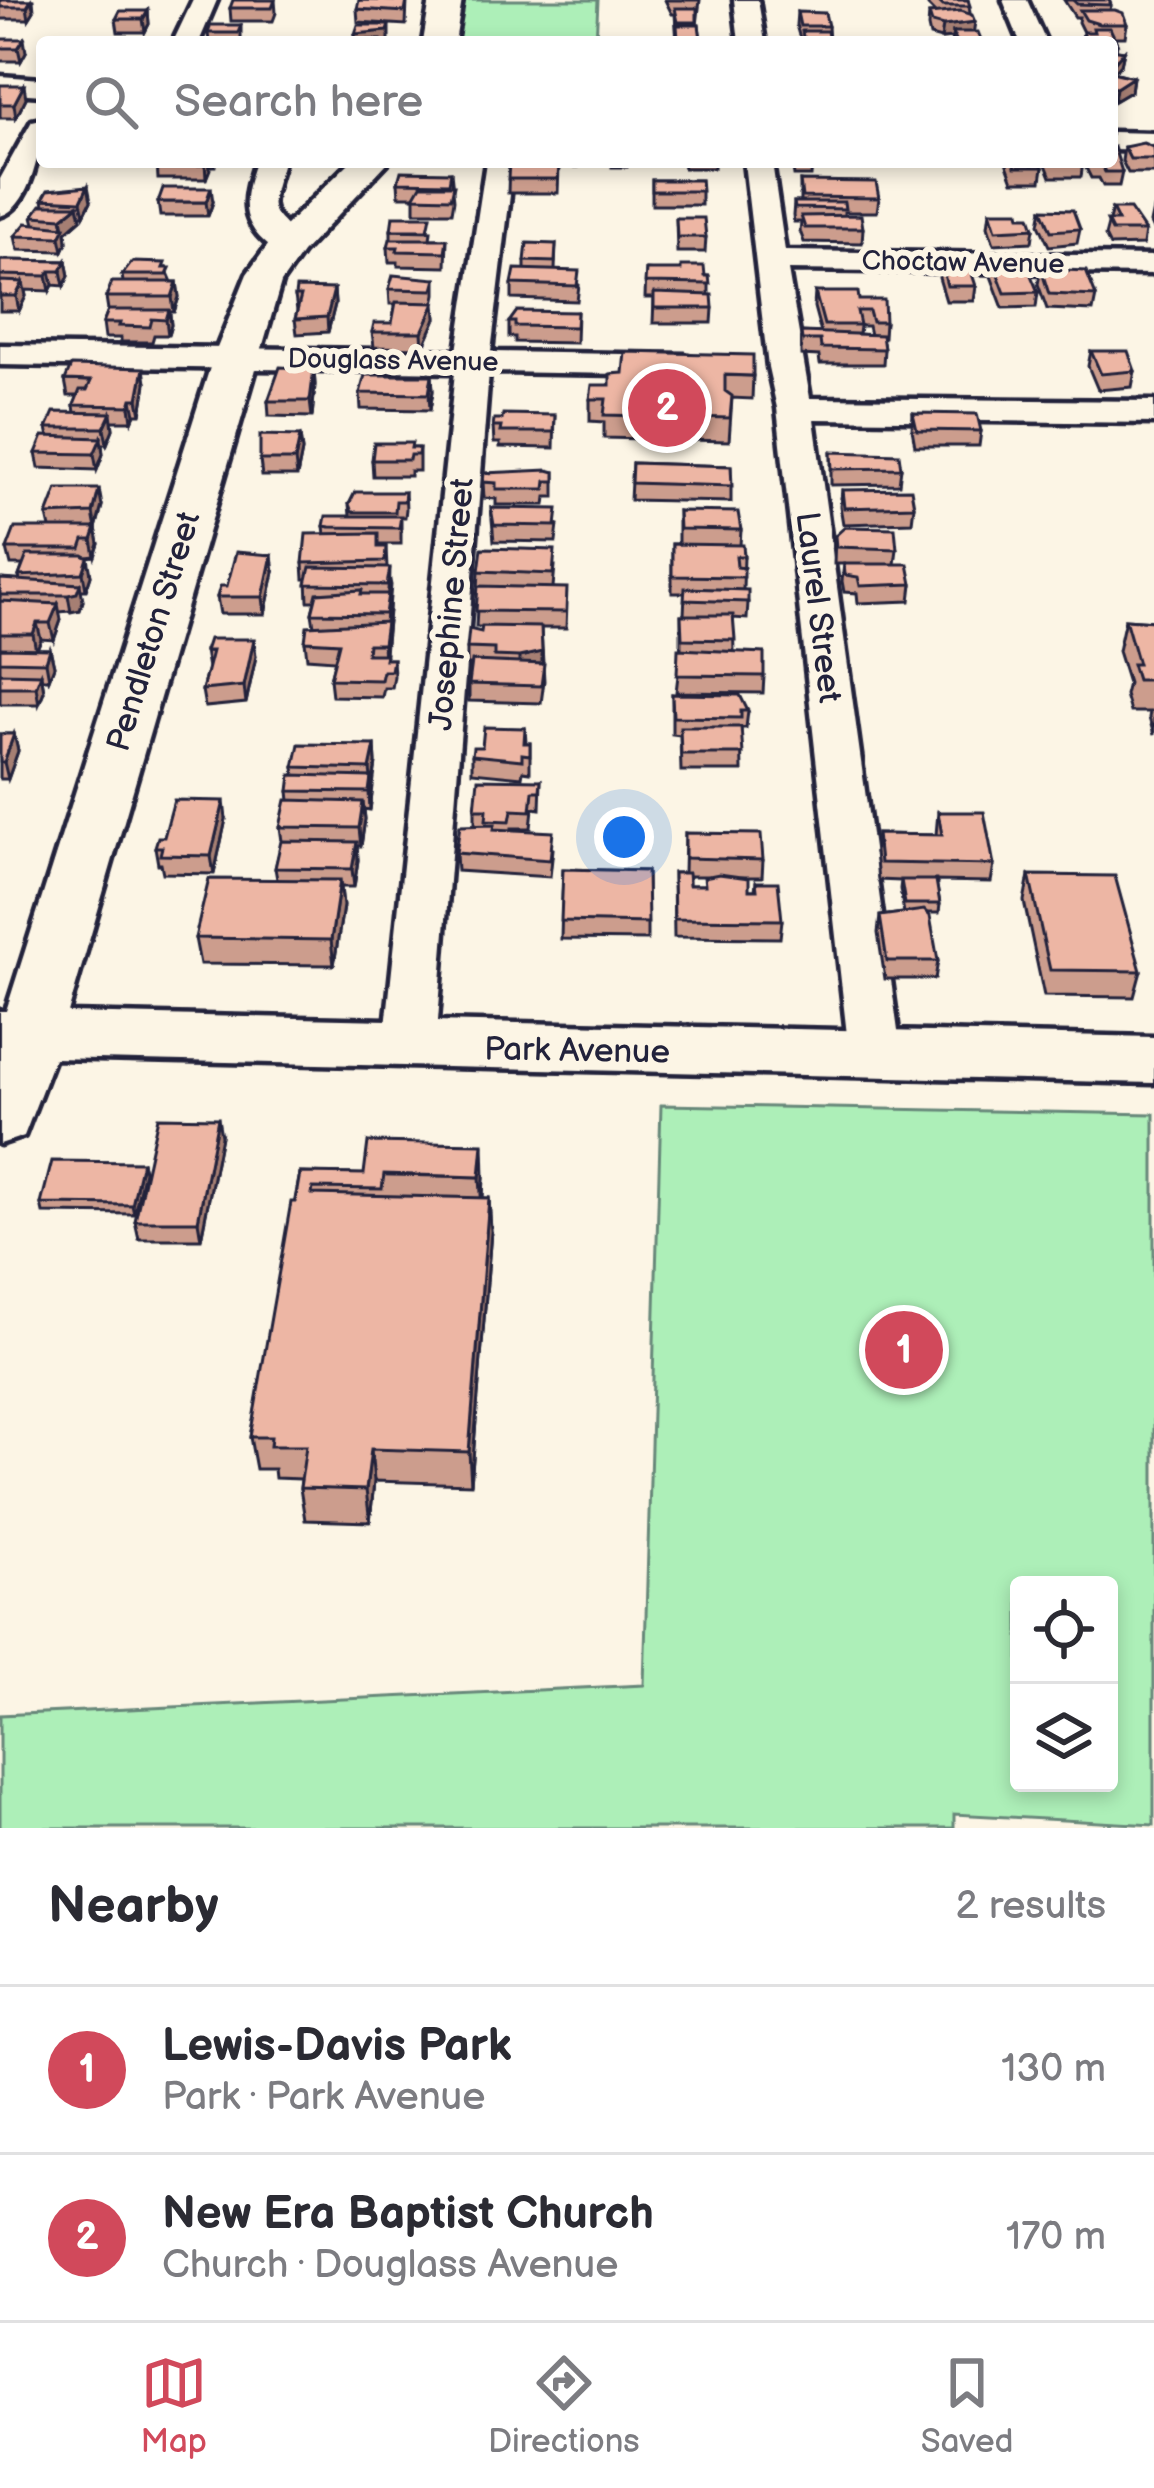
<!DOCTYPE html>
<html lang="en">
<head>
<meta charset="utf-8">
<style>
  :root { --surface:#fff; --page:#f7f7f7; --text:#2b2b33; --muted:#7c7c81; --line:#e1e1e2; --accent:#d1495b }
  body { margin:0; font-family:"Balsamiq Sans",sans-serif; background:var(--page); color:var(--text) }
  .controls { position:absolute; right:36px; bottom:36px; display:grid; overflow:hidden; border-radius:12px; box-shadow:0 6px 18px #0003 }
  .controls button { width:108px; height:108px; display:grid; place-items:center; padding:0; border:0; border-bottom:3px solid var(--line); background:var(--surface); color:var(--text); font:60px sans-serif }
  .you { position:absolute; left:624px; top:837px; width:42px; height:42px; margin:-30px; border:9px solid #fff; border-radius:50%; background:#1a73e8; box-shadow:0 0 0 18px #1a73e833 }
  .badge { display:grid; place-items:center; width:78px; height:78px; border-radius:50%; background:var(--accent); color:#fff; font-size:39px; font-weight:700 }
  .pin { position:absolute; translate:-50% -50%; border:6px solid #fff; box-shadow:0 3px 12px #0006 }
  .list { margin:0; padding:0; list-style:none }
  h2 { display:flex; justify-content:space-between; align-items:center; height:156px; margin:0; padding:0 48px; font-size:51px }
  h2 small { font-size:39px; font-weight:400; color:var(--muted) }
  .list li { display:grid; grid-template-columns:78px 1fr auto; gap:36px; align-items:center; box-sizing:border-box; height:168px; padding:0 48px; border-top:3px solid var(--line) }
  .list b { display:block; font-size:45px; white-space:nowrap }
  .list p { margin:0; font-size:39px; white-space:nowrap; color:var(--muted) }
  .list em { font-size:39px; font-style:normal; color:var(--muted) }
  .icon { flex:none; width:66px; height:66px; fill:none; stroke:currentColor; stroke-width:2; stroke-linecap:round; stroke-linejoin:round }
  .map { position:relative; flex:none; width:1154px; height:1828px; overflow:hidden }
  .search { position:absolute; background:var(--surface); box-shadow:0 6px 18px #0003; left:36px; right:36px; top:36px; height:132px; display:flex; align-items:center; gap:30px; box-sizing:border-box; padding:0 42px; border-radius:12px; color:var(--muted); font-size:45px }
  .sheet { height:492px; background:var(--surface) }
  nav { display:flex; justify-content:space-around; align-items:center; box-sizing:border-box; height:168px; border-top:3px solid var(--line); background:var(--surface); font-size:33px; color:var(--muted) }
  nav a { display:grid; justify-items:center; gap:6px }
  nav .on { color:var(--accent) }
  .map>svg:first-child { display:block }
  .green { fill:#adefb8; stroke:#68887a; stroke-width:3; fill-rule:evenodd }
  .lines { fill:none; stroke-linecap:round; stroke-linejoin:round }
  .minor-casing { stroke:#22223b; stroke-width:9 }
  .major-casing { stroke:#22223b; stroke-width:9 }
  .minor { fill:#fcf5e5; fill-rule:evenodd }
  .major { fill:#fcf5e5; fill-rule:evenodd }
  .wall { fill:#cc9d8d; stroke:#22223b; stroke-width:3; fill-rule:evenodd }
  .shaded-wall { fill:#a67f73; stroke:#22223b; stroke-width:3 }
  .building { fill:#edb6a4; stroke:#22223b; stroke-width:3 }
  .labels { text-anchor:middle; stroke-width:12; stroke-linejoin:round; paint-order:stroke }
  .far-street-label { font-size:27px; fill:#22223b; stroke:#fcf5e5 }
  .street-label { font-size:33px; fill:#22223b; stroke:#fcf5e5 }
</style>
</head>
<body>
<div class="map">
<svg width="1154" height="1828" viewBox="0 0 1154 1828">
  <rect width="100%" height="100%" fill="#fcf5e5"/>
  <filter id="ink" filterUnits="userSpaceOnUse"><feTurbulence type="fractalNoise" baseFrequency=".00833" numOctaves="2"/><feDisplacementMap in="SourceGraphic" scale="24" xChannelSelector="R" yChannelSelector="G"/><feConvolveMatrix kernelMatrix="1 2 1 2 8 2 1 2 1" color-interpolation-filters="sRGB"/></filter>
  <g filter="url(#ink)">
    <path class="green" d="M456 0H598L596 42H449Z
      M661 1105 1154 1114V1825L954 1814V1828H0V1715L644 1685ZM1019 1585H1109V1783H1019Z"/>
    <g class="lines">
      <g class="minor-casing">
        <path id="minor" d="M193 0H217L199 42H173Z
          M734 0H758L765 42H739Z
          M1003 0H1027L1046 42H1020Z
          M0 76 42 79V95L0 92Z
          M42 119C42 146 31 208 0 216V179L32 121Z
          M1112 132 1154 133V151L1112 150Z
          M255 162H283C265 220 269 204 304 245L299 252H277C239 225 241 203 255 162Z
          M486 162H514L491 352 685 355 697 358 702 365 697 372 685 375 489 372 436 1046 428 1059 410 1064 392 1059 384 1046 455 372 0 365V345L457 351Z
          M744 162H772L785 251 1154 256V274L788 270 810 398 1154 401V423L814 419 901 1053 893 1066 875 1072 857 1066 849 1053 777 408 768 367Z"/>
      </g>
      <g class="major-casing">
        <path id="major" d="M430 0H462L455 42H423Z
          M350 162H388L302 253 281 283 68 1013 1154 1037V1083L54 1058 24 1136 0 1144V1011H6L213 358 247 274 274 237Z"/>
      </g>
      <use href="#minor" class="minor"/>
      <use href="#major" class="major"/>
    </g>
    <path class="wall" d="M0 0H33L34 11 29 19H0Z
      M275 0 276 13 273 21H231L230 8Z
      M665 0H700L697 25H699L701 42H677L675 14H672Z
      M929 0H968L973 32 982 42H951L952 38 941 39 930 36 928 27 929 14H936L928 6Z
      M1064 0H1109L1111 5 1110 10 1127 24 1125 37H1114L1117 43 1116 50 1124 51 1121 64 1114 72 1133 77 1131 91 1114 101H1112V42H1081L1083 32 1078 22 1079 17H1075Z
      M407 1 406 25 358 22 357 9Z
      M148 11 149 24 145 32H118L116 19Z
      M797 12 828 26 829 42H801L796 25Z
      M241 25V42H209L208 33Z
      M0 39 26 52 21 61H0Z
      M0 85 26 98 16 118H0Z
      M1124 147 1154 149V173H1128L1122 161Z
      M157 162H216L215 166H209L206 179H158Z
      M509 162H578V167H559L558 193H508Z
      M612 162H627V167H612Z
      M683 162H714V168H684Z
      M792 162H812L811 176H794Z
      M1006 162H1041L1043 167 1041 181H1013Z
      M1045 162H1083L1081 177H1051Z
      M1083 162H1112L1122 172 1119 186H1103L1099 178H1091Z
      M451 172 454 200 452 212H415V196H399L398 182Z
      M652 180H701V205H652Z
      M800 181 879 198 877 212H844V215L863 228 862 243 804 242 800 231 801 222H794L793 216 794 202H800Z
      M43 199 91 201 84 215H80L81 219 66 232 67 242 63 251 18 250 15 236 35 224 33 216 44 205Z
      M158 202H213L208 216H160Z
      M1042 209 1080 229 1077 243 1049 246 1039 224Z
      M1112 209 1145 231 1143 245 1110 246 1105 236Z
      M1153 209H1154V232L1150 223Z
      M990 211 1020 216 1034 228 1032 242 994 244 988 226Z
      M676 218 706 237 705 252H677Z
      M391 230 431 231 430 239H447L446 267 398 266V262H389L388 247 391 239Z
      M556 244 555 270 579 285 577 301 512 299V284L525 269V261Z
      M0 260 66 261 69 276 64 286 53 285 50 291 25 290 26 296 19 311H0Z
      M993 261 1038 292 1036 307 1003 308 991 276Z
      M941 263 976 286 974 301H946L939 278Z
      M166 268 172 282H177L179 297 174 312H170L171 325 168 335H154L152 342H121V338H105L103 323 108 310 106 297 123 282 122 275Z
      M1041 269 1096 296 1093 311 1047 309 1038 284Z
      M646 270 709 276V295L713 308 712 323H653L654 298H645Z
      M436 279V294L434 303 436 318 423 348 374 347 372 332 392 323 396 304H390L389 289Z
      M334 289 335 304 328 332 297 334 295 319 297 311 295 296Z
      M815 292 859 300 885 322 884 337H882L884 349 883 364H820L819 356 801 355V332L821 333 814 307ZM860 326H868L870 335 859 334Z
      M577 312 576 343 515 342V337H509V322Z
      M1091 351 1135 371 1132 387 1098 390 1088 366Z
      M314 369 315 385 312 417 269 416 268 401Z
      M623 373 753 376 752 399 732 398 729 441 604 438V422L590 421V399Z
      M432 375 433 391 430 410 361 409 360 393Z
      M65 380 146 383 141 414H135L132 421H112L113 429 107 444H102L103 454 97 470 39 468 36 453 49 437 47 428 75 413 74 405 78 396H68Z
      M913 413 981 431 979 446H915L912 429Z
      M555 415 554 448 500 447V443H494L493 427 502 419Z
      M300 436 302 451 297 476H262L260 460Z
      M412 448H419V471H410V476H373L372 460Z
      M831 452 901 468 899 484 831 485Z
      M632 463 731 466V502L630 500Z
      M555 472V497H546L545 505H496V499L484 498 483 482Z
      M842 490 914 506 912 522 843 524 840 506Z
      M405 492 406 509 405 517H401V544H379V547H386L387 568 391 585 385 654 387 659H393L394 676 392 688H384L382 697 332 696 330 679 335 660 307 658 305 641 314 626 312 613 315 601H308L307 579H304L303 563 325 534 324 526 350 516 349 504Z
      M102 506 96 528 99 544 95 556 86 557 91 575 86 590H81L83 601 80 610 59 612 61 620 54 640 41 639 37 649H50L54 666 49 679H42L44 691 39 704H0V579L20 581 19 576 23 565H11L7 549 50 528 47 515Z
      M491 508 558 525 556 542 494 541Z
      M678 511 741 530 740 545 744 556 743 589 748 602 747 619 733 618 734 652 764 676 763 693 676 692 681 650V615H684L685 593H672V544H678Z
      M835 536 897 549 895 564 912 584 910 601 858 603 857 593 844 592 842 581 844 564H834Z
      M555 566 553 587 567 604 566 628H541L544 681 541 703 469 701V684L472 665H467V648L481 632 482 627H476L479 571Z
      M274 572 265 614H220L217 597Z
      M1125 619 1154 621V735L1149 718 1150 712H1130L1125 695 1128 683 1118 651Z
      M205 651 256 656 246 703 205 707 202 690 208 668Z
      M672 694 748 711 746 728H741L742 771H681L680 735 672 734Z
      M525 728 526 743H530V772L523 771 522 777 472 772V755L482 747Z
      M0 734H14L18 751 8 779H0Z
      M375 745 376 763 370 810 364 809 365 819 361 846H357L358 860 354 887H341L343 906 334 965 200 964 195 938 277 879 275 868 282 841 280 827 290 801 289 791 295 776 294 767Z
      M541 780 540 809 533 808 531 828H512V830L553 849 550 877 457 871 456 853 475 824V809Z
      M938 812 994 865 991 882 936 881 940 904 939 913H927L938 961 935 979H885L878 933 880 916 904 913 900 889 901 881 878 880 875 852 877 834 936 835Z
      M226 819 214 874 163 873 161 864H158L155 847 164 837Z
      M685 833 763 860 762 877H740L749 890H755L756 882 782 920 780 938 674 937 673 873H684ZM689 876H710L704 885H689Z
      M563 869 647 871V940L561 939Z
      M1029 875 1141 971 1134 997 1044 996 1024 901Z
      M221 1136 201 1239H139L135 1221Z
      M142 1162 144 1171 134 1214 43 1213 41 1204Z
      M300 1173 484 1177 483 1198H489L491 1231 471 1484 374 1481 370 1522 305 1520 300 1488 301 1479 275 1478 274 1469H256L250 1437Z"/>
    <path class="shaded-wall" d="M31 0 34 11 29 19 27 7Z
      M148 11 149 24 145 32 143 19Z
      M975 22 973 35 953 32 952 38 941 39 943 26Z
      M389 25V42H356L355 34Z
      M24 39 26 52 21 61 18 48Z
      M1124 51 1121 64 1112 74 1115 61Z
      M1133 77 1131 91 1114 101 1116 88Z
      M24 85 26 98 16 118 14 104Z
      M205 162H209L210 169 206 179Z
      M88 186 91 201 84 215 81 201Z
      M211 188 213 202 208 216 206 202Z
      M78 205 81 219 66 232 67 242 63 251 60 237 64 228 62 218Z
      M66 261 69 276 64 286 61 271Z
      M50 271 53 285 50 291 47 276Z
      M23 282 26 296 19 311 16 296Z
      M177 282 179 297 174 312 172 297Z
      M334 289 335 304 328 332 327 317Z
      M435 303 436 318 423 348 422 332Z
      M169 310 171 325 168 335 166 320Z
      M144 368 146 383 141 414 138 399Z
      M314 369 315 385 312 417 310 401Z
      M432 375 433 391 430 410 429 394Z
      M132 399 135 414 132 421 130 406Z
      M111 413 113 429 107 444 104 428Z
      M300 436 302 451 297 476 295 460Z
      M101 438 103 454 97 470 94 454Z
      M99 489 102 506 96 528 99 544 95 556 92 540 96 529 93 513Z
      M272 555 274 572 265 614 263 597Z
      M88 558 91 575 86 590 83 573Z
      M390 568 389 611 384 661 383 644Z
      M80 584 83 601 80 610 71 612 68 595Z
      M58 604 61 620 54 640 50 623Z
      M37 623 41 639 36 651 33 634Z
      M254 639 256 656 246 703 244 686Z
      M50 649 54 666 49 679 46 662Z
      M542 652V669L519 674V657Z
      M41 674 44 691 39 704 36 687Z
      M14 734 18 751 8 779 4 762Z
      M375 745 376 763 372 786 370 769Z
      M371 777 372 794 370 810 369 792Z
      M224 801 226 819 214 874 211 856Z
      M363 802 365 819 361 846 359 828Z
      M357 842 358 860 354 887 352 869Z
      M340 880 343 906 334 965 331 940Z
      M218 1118 221 1136 201 1239 198 1221Z
      M483 1144 484 1177 482 1210 480 1177Z
      M142 1162 144 1171 134 1214 132 1205Z
      M489 1198 491 1231 471 1484 469 1452Z
      M371 1449 374 1481 370 1522 366 1490Z"/>
    <path class="building" d="M0 0H31L27 7H0Z
      M233 0H275L272 8H230Z
      M359 0 407 1 405 12 357 9Z
      M937 0H968L970 6H943Z
      M1073 0H1109L1111 5 1077 4Z
      M675 8H697V22H678Z
      M1080 10H1115L1123 13 1127 24H1099L1086 20Z
      M120 11H148L143 19H116Z
      M960 11 972 15 975 22 943 26 932 23 929 14Z
      M797 12 825 13 828 26H800Z
      M211 25H241L238 33H208Z
      M358 25H389L387 31 355 34Z
      M677 25H699L701 39H678Z
      M1093 28H1110L1117 43 1086 40 1083 32H1094Z
      M802 31H827L829 42H804Z
      M953 32H978L982 42H956Z
      M0 39H24L18 48H0Z
      M347 40H381V42H346Z
      M1112 49 1124 51 1115 61H1112Z
      M1112 72 1133 77 1116 88 1112 87Z
      M0 85H24L14 104H0Z
      M1143 143 1153 147 1154 159H1130L1124 147Z
      M1112 147H1114L1122 172H1105L1101 164H1093L1092 162H1112Z
      M157 162H205L204 165H156Z
      M509 162 559 163 558 179H508Z
      M1013 162H1041L1043 167H1015Z
      M401 171 451 172 449 183 398 182Z
      M652 180H701L702 191H652Z
      M800 181 876 182 879 198 802 197Z
      M421 185H454L451 198 414 197Z
      M88 186 81 201 43 199 48 190Z
      M163 188H211L206 202H158Z
      M794 202H844L845 209 795 208Z
      M41 205H78L62 218 33 216Z
      M1042 209 1073 210 1080 229 1051 231Z
      M1112 209H1130L1145 231H1112L1107 221H1118Z
      M990 211H1019L1020 216H1030L1034 228 996 230Z
      M861 215 863 228H805L801 216Z
      M393 216H431L428 230H391Z
      M676 218H704L706 237H677Z
      M26 223 65 227 60 237 15 236Z
      M390 239H447L445 252 397 251 398 247H388Z
      M527 243 556 244 555 262 525 261Z
      M0 260 66 261 61 271H50L47 276 0 275Z
      M993 261H1025L1038 292 1005 293Z
      M132 262 165 263 163 268H170L167 275H122Z
      M941 263 969 265 976 286H947Z
      M681 266H704L705 276H709L710 284 645 283 646 270H681Z
      M515 269 579 271 577 286 512 284Z
      M1041 269 1086 271 1096 296 1049 294Z
      M393 275 436 279 433 290 389 289Z
      M0 281 23 282 16 296H0Z
      M112 282H177L172 297H106Z
      M296 288 334 289 327 317 295 319 301 296H295Z
      M815 292H858L859 300H884L885 322H872L869 311H857L860 325H824Z
      M654 293 712 295 713 308H654Z
      M396 302 435 303 422 332H372L374 323H392Z
      M108 310H169L166 320 152 319 150 327 119 326 120 323H103Z
      M517 311 577 312 576 327 515 326V322H509Z
      M801 332 882 335 884 349 821 348 820 340H802Z
      M1091 351H1128L1135 371 1101 374Z
      M625 352 753 355V376L725 375V391L732 396 730 418 604 415 606 399H590L592 385H610V374L623 373Z
      M71 366 144 368 138 399H132L130 406 74 405 80 390H87L91 381 65 380Z
      M280 367 314 369 310 401H268Z
      M365 375H432L429 394 360 393Z
      M54 412 111 413 104 428H47Z
      M913 413 977 414 981 431 917 430Z
      M503 414 555 415 554 432H500L501 427H493L494 419H502Z
      M260 435 300 436 295 460H260Z
      M43 436 101 438 94 454 36 453Z
      M374 443H412L411 448H419L418 455H410L409 460H372Z
      M831 452 899 454 901 468 832 469Z
      M632 463 731 466 732 486 631 483Z
      M548 470 555 472V481H546L545 489H496V483L483 482 484 473Z
      M57 489H99L93 513 47 515Z
      M911 489 914 506 844 508 842 490Z
      M355 492H405L404 501H396L395 512H352L349 504Z
      M491 508 558 509 556 526 494 525Z
      M678 511 738 512 741 530 679 529Z
      M326 516H401L399 528 330 527 324 526Z
      M845 527 895 528 897 549 836 547 835 536Z
      M15 528H96L92 540H84L81 549H7Z
      M378 533V547H386L385 561 303 563 306 534Z
      M672 544 743 545 744 556H736L737 567 744 568V577L672 576Z
      M482 548 555 550 553 574 479 571Z
      M236 552 272 555 263 597H217L220 586H227Z
      M27 555H83L88 558 83 573 19 576Z
      M844 564H908L912 584 860 586 858 577 845 575Z
      M310 567 390 568 387 585 306 584Z
      M0 579 80 584 77 593 68 595H0Z
      M478 586 567 588 566 612 476 611Z
      M685 588 748 590V602L684 600Z
      M362 590 361 594H388L385 614 312 613 317 593Z
      M0 601 58 604 50 623H37L33 634H0Z
      M681 615H733L735 640 682 639Z
      M1125 619 1154 621V680H1137L1132 664H1138Z
      M386 622 383 644H368L367 654H386L385 659H393L391 671H383L381 680 330 679 339 643 305 641 307 626Z
      M482 626 541 627 542 652 519 657 494 656V649L467 648 469 629 481 632Z
      M209 639H254L244 686 202 690 212 651H205Z
      M0 648 50 649 46 662 0 661Z
      M678 649 764 653V676L677 675Z
      M472 661 544 664 541 686 469 684Z
      M0 673 41 674 36 687H0Z
      M672 694 740 695 748 711H741V718L673 717Z
      M484 727 525 728 524 743H530V755L522 754V760L472 755 473 747H482Z
      M680 727H741L743 754H681Z
      M0 734H14L4 762H0Z
      M299 744 375 745 370 769 294 767Z
      M291 775 371 777 369 792 289 791Z
      M478 779 541 780 540 791H533L531 811 512 810 510 821 486 820 487 809H475Z
      M174 800 224 801 211 856 160 855 162 847H155L158 837H164Z
      M286 800 363 802 359 828 280 827Z
      M938 812H984L994 865 880 863 877 834 942 835Z
      M495 824 494 829 553 832 550 860 456 853 460 825Z
      M685 833 761 834 763 860 685 858Z
      M281 841 357 842 352 869 275 868Z
      M563 869 647 871 648 923 561 921Z
      M673 873H688L689 885H705L704 877 719 874 749 878V890H757L756 882H778L782 920 674 919Z
      M1029 875 1115 876 1141 971 1050 970Z
      M209 879 340 880 331 940 195 938Z
      M901 880H936L940 904H905Z
      M924 910 930 916 938 961H887L880 916Z
      M158 1117 218 1118 198 1221H135Z
      M368 1142 483 1144 480 1177 384 1174 382 1189 313 1188 312 1194 489 1198 469 1452 371 1449 366 1490 300 1488 306 1446H270L271 1437H250L291 1202H295L300 1173 364 1174Z
      M52 1161 142 1162 132 1205 41 1204Z"/>
  </g>
  <g class="labels">
    <g class="far-street-label">
      <text transform="translate(963 262) rotate(1)" y="9">Choctaw Avenue</text>
      <text transform="translate(393 360) rotate(1)" y="9">Douglass Avenue</text>
    </g>
    <g class="street-label">
      <text transform="translate(450 604) rotate(-85)" y="12">Josephine Street</text>
      <text transform="translate(820 607) rotate(83)" y="12">Laurel Street</text>
      <text transform="translate(152 631) rotate(-73)" y="12">Pendleton Street</text>
      <text transform="translate(577 1049) rotate(1)" y="12">Park Avenue</text>
    </g>
  </g>
</svg>
<div class="controls">
<button><svg class="icon" aria-label="locate" viewBox="0 0 24 24"><circle cx="12" cy="12" r="6"/><path d="M12 2v4M12 18v4M2 12h4M18 12h4"/></svg></button>
<button><svg class="icon" aria-label="layers" viewBox="0 0 24 24"><path d="M12 4l9 5-9 5-9-5zM3 14l9 5 9-5"/></svg></button>
</div>
<div class="you"></div>
<div class="pin badge" style="left:904px;top:1350px">1</div>
<div class="pin badge" style="left:667px;top:408px">2</div>
<div class="search"><svg class="icon" aria-label="search" viewBox="0 0 24 24"><circle cx="10" cy="10" r="6"/><path d="M15 15l6 6"/></svg>Search here</div>
</div>
<section class="sheet">
<h2>Nearby<small>2 results</small></h2>
<ul class="list">
<li><span class="badge">1</span><div><b>Lewis-Davis Park</b><p>Park · Park Avenue</p></div><em>130 m</em></li>
<li><span class="badge">2</span><div><b>New Era Baptist Church</b><p>Church · Douglass Avenue</p></div><em>170 m</em></li>
</ul>
</section>
<nav>
<a class="on"><svg class="icon" aria-label="map" viewBox="0 0 24 24"><path d="M3 6l6-2 6 2 6-2v14l-6 2-6-2-6 2zM9 4v14M15 6v14"/></svg>Map</a>
<a><svg class="icon" aria-label="directions" viewBox="0 0 24 24"><path d="M12 3l9 9-9 9-9-9zM9 14v-3h6M13 9l2 2-2 2"/></svg>Directions</a>
<a><svg class="icon" aria-label="saved" viewBox="0 0 24 24"><path d="M7 4h10v16l-5-4-5 4z"/></svg>Saved</a>
</nav>
</body>
</html>
